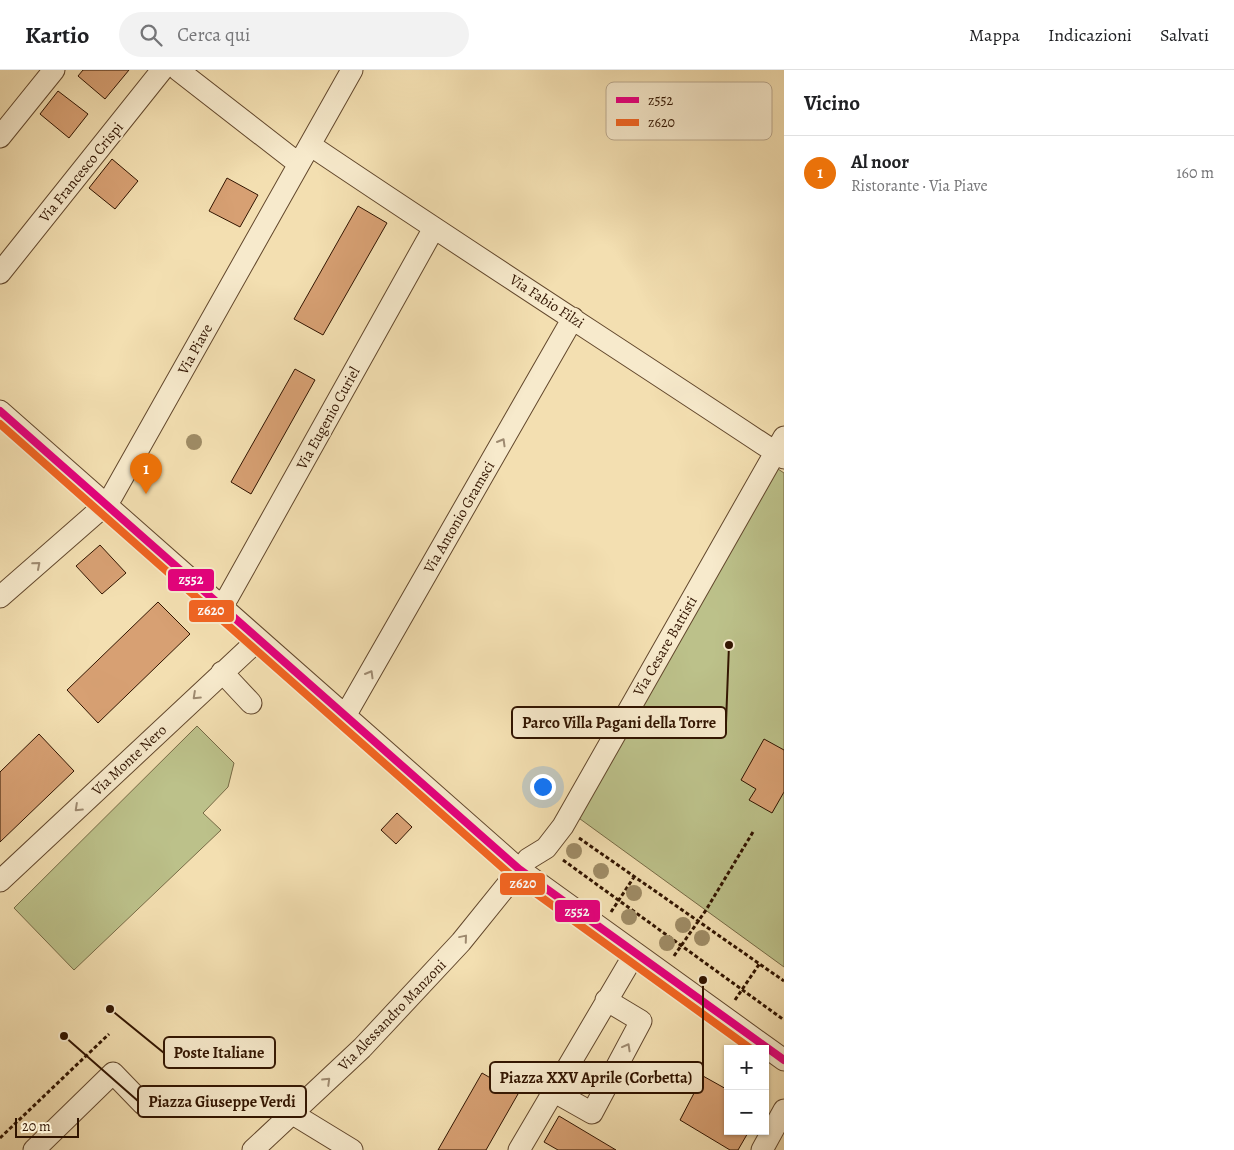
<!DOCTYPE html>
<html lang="it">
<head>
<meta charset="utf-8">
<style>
  :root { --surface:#fff; --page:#f2f2f2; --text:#202124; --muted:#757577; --line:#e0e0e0; --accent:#ea580c }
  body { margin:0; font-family:Alegreya,serif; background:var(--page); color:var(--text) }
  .controls { position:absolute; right:15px; bottom:15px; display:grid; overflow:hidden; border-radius:0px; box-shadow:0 1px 4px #0004 }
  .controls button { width:45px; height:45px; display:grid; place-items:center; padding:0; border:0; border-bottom:1px solid var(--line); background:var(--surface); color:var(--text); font:25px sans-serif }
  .scale { position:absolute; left:15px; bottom:12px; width:64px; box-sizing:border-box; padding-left:5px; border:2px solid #311400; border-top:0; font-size:14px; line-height:18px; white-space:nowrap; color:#311400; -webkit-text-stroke:4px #f7eacc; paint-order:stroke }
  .you { position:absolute; left:542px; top:716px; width:18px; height:18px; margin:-12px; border:4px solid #fff; border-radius:50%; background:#1a73e8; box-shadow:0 0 0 8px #1a73e833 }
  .badge { display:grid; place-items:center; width:32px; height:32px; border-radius:50%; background:var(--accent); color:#fff; font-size:16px; font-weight:700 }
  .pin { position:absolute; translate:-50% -41px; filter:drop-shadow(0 1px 2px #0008) }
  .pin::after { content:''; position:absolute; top:26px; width:18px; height:15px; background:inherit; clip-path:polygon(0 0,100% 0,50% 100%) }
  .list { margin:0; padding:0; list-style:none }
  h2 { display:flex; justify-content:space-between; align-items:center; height:65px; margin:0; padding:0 20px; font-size:21px }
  h2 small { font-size:16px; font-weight:400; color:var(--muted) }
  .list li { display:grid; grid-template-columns:32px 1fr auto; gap:15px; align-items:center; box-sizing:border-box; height:75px; padding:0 20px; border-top:1px solid var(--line) }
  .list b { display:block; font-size:19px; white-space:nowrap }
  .list p { margin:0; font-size:16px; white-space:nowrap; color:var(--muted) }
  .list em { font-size:16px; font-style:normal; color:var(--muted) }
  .icon { flex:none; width:28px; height:28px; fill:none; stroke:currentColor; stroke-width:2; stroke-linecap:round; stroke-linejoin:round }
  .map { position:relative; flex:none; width:784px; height:1080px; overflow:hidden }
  header { display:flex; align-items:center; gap:30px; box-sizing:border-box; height:70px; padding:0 25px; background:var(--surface); border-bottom:1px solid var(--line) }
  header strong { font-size:24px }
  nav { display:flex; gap:28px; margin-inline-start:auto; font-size:18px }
  .search { width:350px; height:45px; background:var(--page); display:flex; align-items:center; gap:12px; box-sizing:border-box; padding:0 18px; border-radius:28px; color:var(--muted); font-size:19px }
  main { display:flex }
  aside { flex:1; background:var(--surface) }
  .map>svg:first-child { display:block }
  .green { fill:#bcc18a; stroke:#766a45 }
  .building { fill:#d7a073; stroke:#311400 }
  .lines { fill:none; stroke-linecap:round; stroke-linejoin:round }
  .minor-casing { stroke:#62472c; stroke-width:23 }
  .path { stroke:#311400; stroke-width:3; stroke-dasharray:4 2.5; stroke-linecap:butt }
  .minor { stroke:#f7eacc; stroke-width:21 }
  .bus-1-casing { stroke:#f7eacc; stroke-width:11 }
  .bus-2-casing { stroke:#f7eacc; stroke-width:11 }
  .bus-1 { stroke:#e5007d; stroke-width:8 }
  .bus-2 { stroke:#f26522; stroke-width:8 }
  .tree { fill:#9f8c66 }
  .oneway { stroke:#9e8a70 }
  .labels { text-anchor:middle; stroke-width:4; stroke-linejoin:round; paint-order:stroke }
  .street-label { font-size:15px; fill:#311400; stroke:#f7eacc }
  .key { fill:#f7eacc; stroke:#bcaa8f; stroke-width:1 }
  .key-label { font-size:14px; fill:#311400 }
  .leader { fill:none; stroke:#311400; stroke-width:2 }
  .callout-dot { fill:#311400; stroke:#f7eacc; stroke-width:2 }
  .callout { fill:#f7eacc; stroke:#311400; stroke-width:2 }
  .callout-label { font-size:16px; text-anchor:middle; font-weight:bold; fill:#311400 }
  .line-badge { stroke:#f7eacc; stroke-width:2 }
  .badge-label { font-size:14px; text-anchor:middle; font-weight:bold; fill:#fff }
</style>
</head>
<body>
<header>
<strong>Kartio</strong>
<div class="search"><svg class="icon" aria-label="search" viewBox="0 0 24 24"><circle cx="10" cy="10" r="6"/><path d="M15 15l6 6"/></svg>Cerca qui</div>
<nav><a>Mappa</a><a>Indicazioni</a><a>Salvati</a></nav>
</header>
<main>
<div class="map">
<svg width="784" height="1080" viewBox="0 0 784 1080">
  <rect width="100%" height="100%" fill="#f3dfb1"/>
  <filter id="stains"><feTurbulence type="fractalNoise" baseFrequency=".004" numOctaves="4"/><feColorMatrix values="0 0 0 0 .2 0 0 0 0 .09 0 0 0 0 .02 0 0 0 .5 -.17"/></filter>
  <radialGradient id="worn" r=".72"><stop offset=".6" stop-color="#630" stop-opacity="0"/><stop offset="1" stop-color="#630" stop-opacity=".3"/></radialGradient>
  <path class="green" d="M775 397 784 403V897L576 746Z
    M197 656 234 693 228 717 203 743 221 760 74 900 14 838Z"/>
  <path class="building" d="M83 0H129L105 29 78 6Z
    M58 21 88 44 69 68 40 44Z
    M112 89 138 111 115 139 89 118Z
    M227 108 258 125 240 157 209 141Z
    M358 136 387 153 323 265 294 249Z
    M295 299 315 310 251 424 231 412Z
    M100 475 126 503 102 524 76 496Z
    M158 532 190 564 98 653 67 620Z
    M39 664 74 701 0 772V702Z
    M764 669 784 680V722L772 743 749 730 756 719 741 710Z
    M397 743 412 757 396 774 381 760Z
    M482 1003 518 1024 486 1080H438Z
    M703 1006 728 1020V1061H749L738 1080H730L680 1050Z
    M559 1046 616 1080H558L544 1072Z"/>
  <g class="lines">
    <g class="minor-casing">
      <path id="minor" d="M178 0 299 94
        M0 67 54 0
        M310 75C467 181 626 283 784 388
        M0 203 162 0
        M0 341 519 799 784 990
        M0 527 96 443 112 426 352 0
        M218 535 228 527 434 158
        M222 602 251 633
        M345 646 573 248
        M0 811 258 570
        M553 1021 592 1043 641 951 606 930
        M293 1044 352 1080
        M34 1080 113 1003 143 1034
        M253 1080 362 978 461 872 528 789 546 778 563 756 784 367
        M519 1080 635 883
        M762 1080 784 1040"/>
    </g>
    <path class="path" d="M579 768 784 911
      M563 790 784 950
      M611 842 634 807
      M674 886 706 840 753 762
      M735 930 760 893
      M0 1068 109 964"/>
    <use href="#minor" class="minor"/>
    <g class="bus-1-casing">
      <path id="bus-1" d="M0 341 519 799 784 990"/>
    </g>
    <g class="bus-2-casing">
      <path id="bus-2" d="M0 354 512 806 751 979"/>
    </g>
    <use href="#bus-1" class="bus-1"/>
    <use href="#bus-2" class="bus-2"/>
  </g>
  <g class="tree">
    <circle cx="194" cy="372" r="8"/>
    <circle cx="574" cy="781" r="8"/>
    <circle cx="601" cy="801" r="8"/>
    <circle cx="634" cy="823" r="8"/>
    <circle cx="629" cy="847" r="8"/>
    <circle cx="683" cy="855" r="8"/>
    <circle cx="702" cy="868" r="8"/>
    <circle cx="667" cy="873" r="8"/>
  </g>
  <defs><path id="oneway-chevron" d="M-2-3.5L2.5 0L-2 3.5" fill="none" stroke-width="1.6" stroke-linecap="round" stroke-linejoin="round" transform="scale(1.25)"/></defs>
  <g class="oneway">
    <use href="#oneway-chevron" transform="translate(502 372) rotate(-60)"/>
    <use href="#oneway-chevron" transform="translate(37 495) rotate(-41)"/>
    <use href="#oneway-chevron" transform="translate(370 604) rotate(-60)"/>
    <use href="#oneway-chevron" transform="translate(196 626) rotate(137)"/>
    <use href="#oneway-chevron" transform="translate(78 738) rotate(137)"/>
    <use href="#oneway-chevron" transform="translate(464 868) rotate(-50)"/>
    <use href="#oneway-chevron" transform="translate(627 977) rotate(-61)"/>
    <use href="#oneway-chevron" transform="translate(327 1011) rotate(-44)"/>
  </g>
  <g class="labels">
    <g class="street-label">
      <text transform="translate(81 102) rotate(-51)" y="5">Via Francesco Crispi</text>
      <text transform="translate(547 231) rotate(33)" y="5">Via Fabio Filzi</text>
      <text transform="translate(195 279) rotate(-61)" y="5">Via Piave</text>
      <text transform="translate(328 348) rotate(-61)" y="5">Via Eugenio Curiel</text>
      <text transform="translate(459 447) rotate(-60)" y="5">Via Antonio Gramsci</text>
      <text transform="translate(665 576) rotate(-60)" y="5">Via Cesare Battisti</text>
      <text transform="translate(129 690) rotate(-43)" y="5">Via Monte Nero</text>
      <text transform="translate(392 945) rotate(-46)" y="5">Via Alessandro Manzoni</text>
    </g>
  </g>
  <rect x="606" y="12" width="166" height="58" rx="8" class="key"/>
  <rect x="616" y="27" width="23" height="6" fill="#e5007d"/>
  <rect x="616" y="49" width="23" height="7" fill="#f26522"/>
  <g class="key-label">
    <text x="648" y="35">z552</text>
    <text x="648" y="57">z620</text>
  </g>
  <path class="leader" d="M729 575L726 653M110 939L164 983M703 910L703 1007M64 966L138 1031"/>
  <g class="callout-dot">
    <circle cx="729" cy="575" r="5"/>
    <circle cx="110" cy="939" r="5"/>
    <circle cx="703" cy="910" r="5"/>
    <circle cx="64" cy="966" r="5"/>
  </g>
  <g class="callout">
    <rect x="512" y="637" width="214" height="31" rx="5"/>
    <rect x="164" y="967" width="111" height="31" rx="5"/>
    <rect x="490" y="992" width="213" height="31" rx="5"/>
    <rect x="138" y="1016" width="168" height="31" rx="5"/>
  </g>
  <g class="callout-label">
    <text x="619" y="658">Parco Villa Pagani della Torre</text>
    <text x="219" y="988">Poste Italiane</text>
    <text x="596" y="1013">Piazza XXV Aprile (Corbetta)</text>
    <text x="222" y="1037">Piazza Giuseppe Verdi</text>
  </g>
  <g class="line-badge">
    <rect x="167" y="498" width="48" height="24" rx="5" fill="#e5007d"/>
    <rect x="188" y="529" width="47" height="24" rx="5" fill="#f26522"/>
    <rect x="499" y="802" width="47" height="24" rx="5" fill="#f26522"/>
    <rect x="554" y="829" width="47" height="24" rx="5" fill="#e5007d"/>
  </g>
  <g class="badge-label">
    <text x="191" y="514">z552</text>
    <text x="211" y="545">z620</text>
    <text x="523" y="818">z620</text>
    <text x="577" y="846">z552</text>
  </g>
  <rect width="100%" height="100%" filter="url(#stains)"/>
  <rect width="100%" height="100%" fill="url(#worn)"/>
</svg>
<div class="controls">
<button>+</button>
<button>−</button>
</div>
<div class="scale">20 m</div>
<div class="you"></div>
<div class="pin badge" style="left:146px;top:424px;background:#e8710a">1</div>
</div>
<aside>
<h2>Vicino<small></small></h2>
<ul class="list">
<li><span class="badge" style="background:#e8710a">1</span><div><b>Al noor</b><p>Ristorante · Via Piave</p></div><em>160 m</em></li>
</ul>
</aside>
</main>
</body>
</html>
